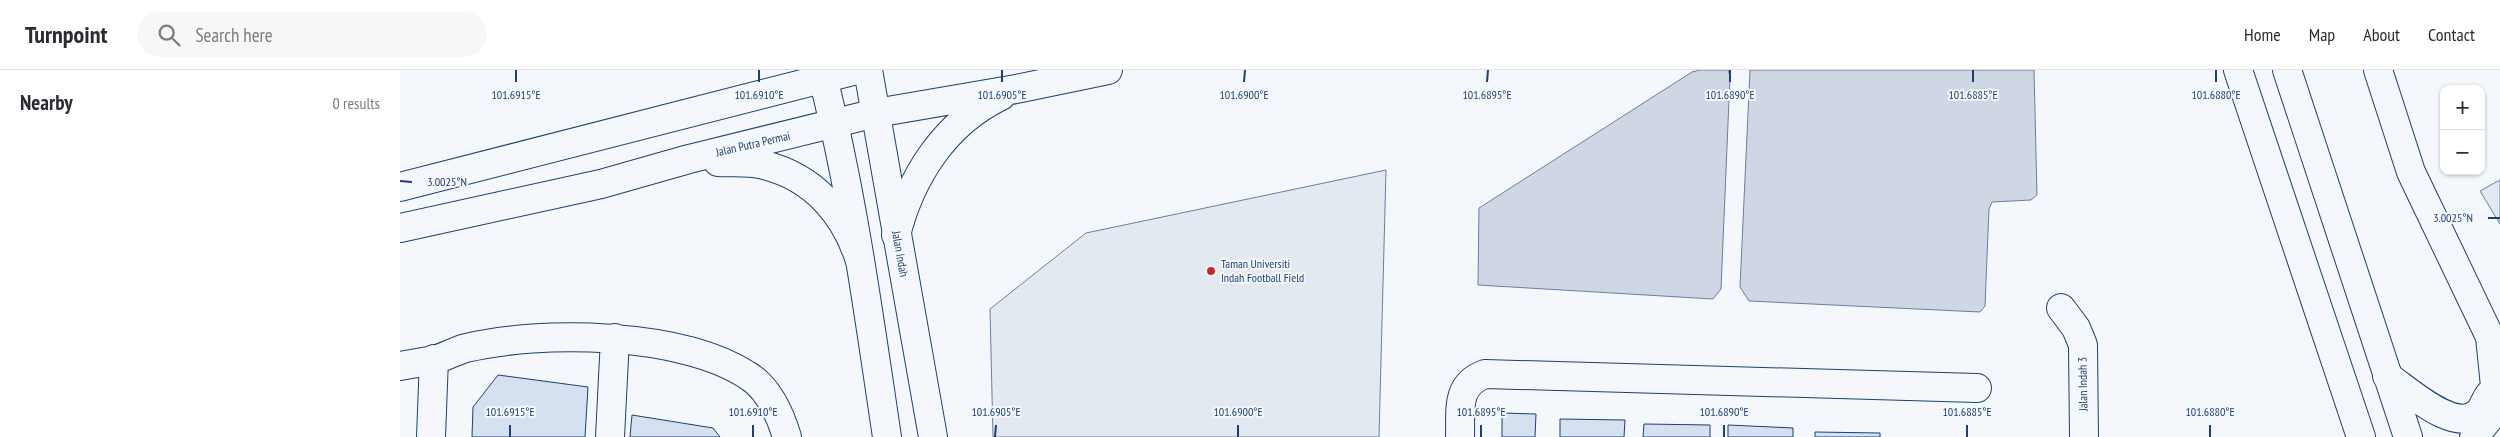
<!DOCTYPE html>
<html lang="en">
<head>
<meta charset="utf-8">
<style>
  :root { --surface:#fff; --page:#f7f7f7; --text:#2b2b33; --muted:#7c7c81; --line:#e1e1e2 }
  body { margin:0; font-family:"PT Sans Narrow",sans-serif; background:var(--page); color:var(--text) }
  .controls { position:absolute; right:15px; top:15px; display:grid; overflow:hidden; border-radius:10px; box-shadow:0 1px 4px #0004 }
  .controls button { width:45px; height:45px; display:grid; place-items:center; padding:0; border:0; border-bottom:1px solid var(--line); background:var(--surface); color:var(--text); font:25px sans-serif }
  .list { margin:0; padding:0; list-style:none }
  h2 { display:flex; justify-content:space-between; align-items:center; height:65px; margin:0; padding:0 20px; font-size:21px }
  h2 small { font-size:16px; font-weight:400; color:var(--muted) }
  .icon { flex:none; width:28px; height:28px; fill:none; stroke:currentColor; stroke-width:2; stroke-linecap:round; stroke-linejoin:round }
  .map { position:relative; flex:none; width:2100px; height:367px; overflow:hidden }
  header { display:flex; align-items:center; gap:30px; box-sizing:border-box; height:70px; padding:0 25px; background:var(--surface); border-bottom:1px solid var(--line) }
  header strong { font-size:24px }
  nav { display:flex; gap:28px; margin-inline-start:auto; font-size:18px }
  .search { width:350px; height:45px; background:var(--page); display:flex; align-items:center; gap:12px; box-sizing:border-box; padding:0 18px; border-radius:28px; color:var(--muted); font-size:19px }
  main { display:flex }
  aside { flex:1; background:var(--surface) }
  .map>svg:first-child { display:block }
  .pitch { fill:#e3e9f0; stroke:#687fa3 }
  .water { fill:#cfd7e4; stroke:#687fa3 }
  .building { fill:#d5e0f0; stroke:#1d3f73 }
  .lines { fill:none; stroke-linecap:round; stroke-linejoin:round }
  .minor-casing { stroke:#1d3f73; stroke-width:30 }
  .major-casing { stroke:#1d3f73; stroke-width:30 }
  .highway-casing { stroke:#1d3f73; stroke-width:30 }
  .minor { stroke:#f4f7fb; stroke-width:28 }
  .major { stroke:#f4f7fb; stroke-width:28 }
  .highway { stroke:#f4f7fb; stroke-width:28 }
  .ticks { fill:none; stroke:#1d3f73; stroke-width:2 }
  .poi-dot { fill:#c62828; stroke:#f4f7fb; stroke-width:2 }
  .labels { text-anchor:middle; stroke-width:4; stroke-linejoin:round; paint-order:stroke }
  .street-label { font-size:12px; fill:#1d3f73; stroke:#f4f7fb }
  .poi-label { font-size:12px; fill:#1d3f73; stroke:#f4f7fb; text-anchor:start }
  .ticks-label { font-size:12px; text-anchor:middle; fill:#1d3f73; stroke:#f4f7fb; stroke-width:4; stroke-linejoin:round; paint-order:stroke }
</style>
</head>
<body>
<header>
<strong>Turnpoint</strong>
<div class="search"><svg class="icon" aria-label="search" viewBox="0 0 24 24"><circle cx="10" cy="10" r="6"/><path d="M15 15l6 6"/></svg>Search here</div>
<nav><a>Home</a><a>Map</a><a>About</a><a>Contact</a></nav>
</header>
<main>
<aside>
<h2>Nearby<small>0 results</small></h2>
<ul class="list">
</ul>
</aside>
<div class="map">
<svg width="2100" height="367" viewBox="0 0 2100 367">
  <rect width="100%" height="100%" fill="#f4f7fb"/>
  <path class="pitch" d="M986 100 979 367H593L590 239 686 163Z
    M2100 110V154L2080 121Z"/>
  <path class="water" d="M1300 0H1328L1330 6 1321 219 1313 229 1078 215 1079 138 1292 2Z
    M1350 0H1634L1637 125 1631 130 1592 132 1589 139 1585 236 1580 242 1349 231 1340 217Z"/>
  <path class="building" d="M98 305 188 317 185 367H72L73 337Z
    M1102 343 1136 344 1135 367H1102Z
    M232 345 313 358 320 367H230Z
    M1160 349 1225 350 1224 367H1160Z
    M1244 354 1310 355V367H1243Z
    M1328 355 1393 358V367H1328Z
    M1415 362 1480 363V367H1415Z"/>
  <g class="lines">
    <g class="minor-casing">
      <path id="minor" d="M468 0 533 367
        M1978 0 2011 102 2090 267 2095 316 2091 346 2074 367
        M423 8C453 126 469 247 487 367
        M1661 238 1676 258 1683 275 1684 367
        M0 296C11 294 23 292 34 290 45 287 55 281 66 278 141 260 281 262 347 305 369 318 380 344 387 367
        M1987 306C2007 319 2056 366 2079 342 2083 338 2085 330 2089 325
        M31 367 34 289
        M210 367 215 268
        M1060 367C1061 340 1055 315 1085 304L1577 318"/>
    </g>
    <g class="major-casing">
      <path id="major" d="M318 92C334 93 349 91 364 95 413 107 445 143 460 191
        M0 117 457 0
        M0 158 201 114 289 89 476 43 616 19 708 0
        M496 165C511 106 545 53 601 26"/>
    </g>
    <g class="highway-casing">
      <path id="highway" d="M1838 0 1961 367
        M1887 0 2008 367"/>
    </g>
    <use href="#minor" class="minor"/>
    <use href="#major" class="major"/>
    <use href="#highway" class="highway"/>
  </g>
  <path class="ticks" d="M116 12V0M359 12V0M602 12V0M844 12 845 0M1087 12 1088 0M1330 12V0M1573 12V0M1816 12V0M0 111 12 112M2088 148H2100M110 367V355M353 367V355M595 367 596 355M838 367V355M1081 367V355M1324 367V355M1567 367V355M1810 367V355"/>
  <circle class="poi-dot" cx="811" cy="201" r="5"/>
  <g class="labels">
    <g class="street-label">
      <text transform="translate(353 74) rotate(-13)" y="4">Jalan Putra Permai</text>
      <text transform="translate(500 184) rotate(80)" y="4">Jalan Indah</text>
      <text transform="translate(1683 314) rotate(-91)" y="4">Jalan Indah 3</text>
    </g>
    <g class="poi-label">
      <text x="821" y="198">Taman Universiti<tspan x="821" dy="14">Indah Football Field</tspan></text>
    </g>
  </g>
  <g class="ticks-label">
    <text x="116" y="29">101.6915°E</text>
    <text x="359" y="29">101.6910°E</text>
    <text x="602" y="29">101.6905°E</text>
    <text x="844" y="29">101.6900°E</text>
    <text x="1087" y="29">101.6895°E</text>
    <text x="1330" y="29">101.6890°E</text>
    <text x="1573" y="29">101.6885°E</text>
    <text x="1816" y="29">101.6880°E</text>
    <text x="47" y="116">3.0025°N</text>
    <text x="2053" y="152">3.0025°N</text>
    <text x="110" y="346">101.6915°E</text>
    <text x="353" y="346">101.6910°E</text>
    <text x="596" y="346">101.6905°E</text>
    <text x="838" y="346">101.6900°E</text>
    <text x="1081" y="346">101.6895°E</text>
    <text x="1324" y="346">101.6890°E</text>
    <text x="1567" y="346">101.6885°E</text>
    <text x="1810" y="346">101.6880°E</text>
  </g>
</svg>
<div class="controls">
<button>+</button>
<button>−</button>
</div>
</div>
</main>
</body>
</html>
